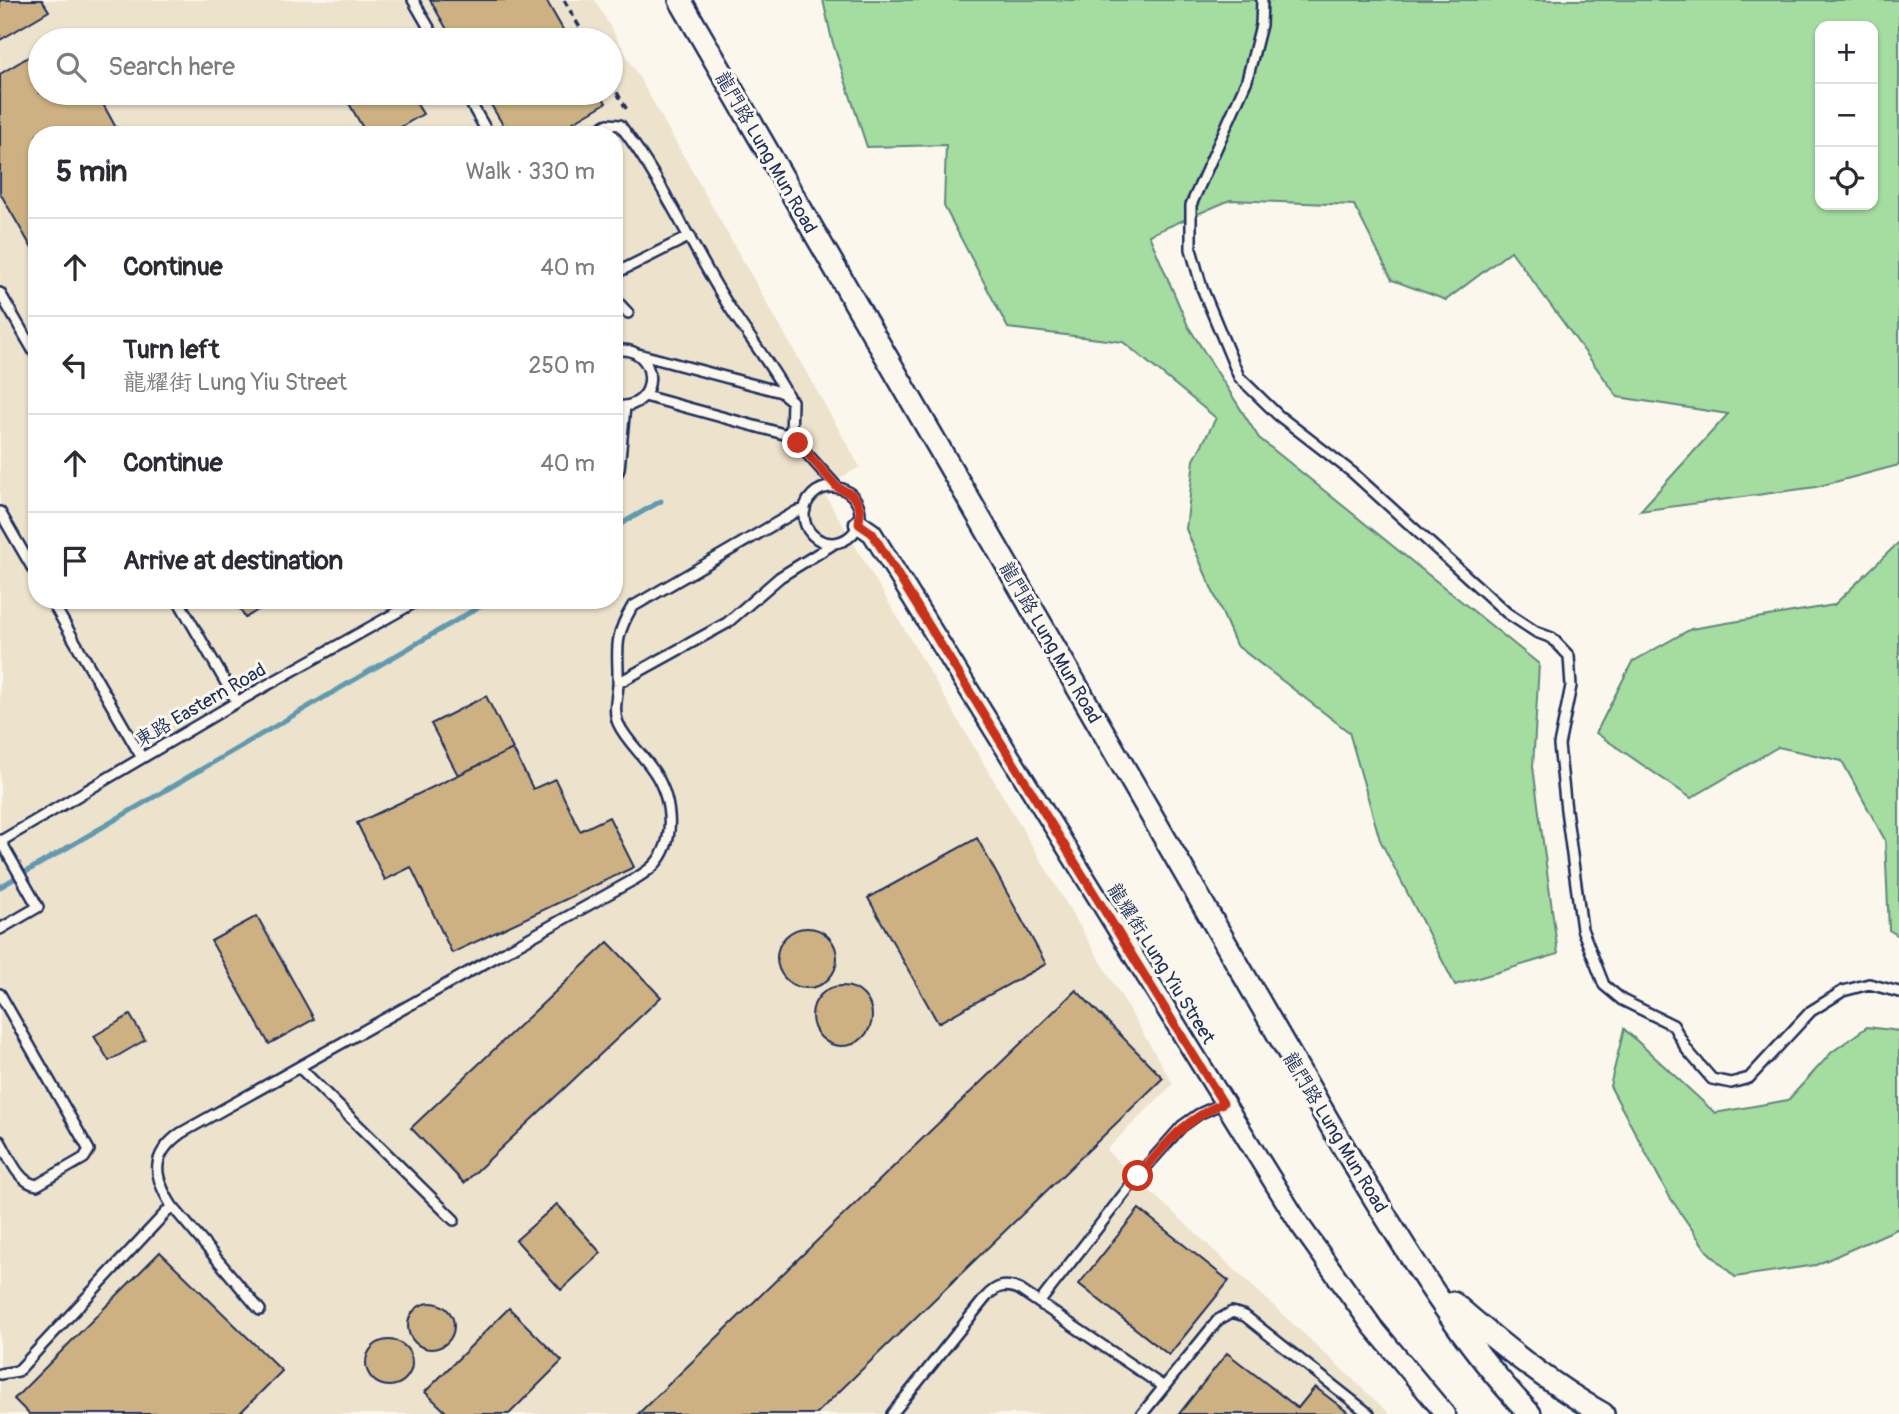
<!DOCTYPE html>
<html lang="en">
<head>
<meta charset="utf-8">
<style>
  :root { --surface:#fff; --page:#f7f7f7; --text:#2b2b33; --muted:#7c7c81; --line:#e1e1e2 }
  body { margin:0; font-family:Pangolin,"LXGW WenKai TC",sans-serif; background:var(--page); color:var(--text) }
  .controls { position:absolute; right:21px; top:21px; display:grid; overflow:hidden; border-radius:14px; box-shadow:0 2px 5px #0004 }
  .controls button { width:63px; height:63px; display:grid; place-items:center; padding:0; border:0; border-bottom:2px solid var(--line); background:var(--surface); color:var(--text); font:35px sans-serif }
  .stop { position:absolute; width:21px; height:21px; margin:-16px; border:5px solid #c8321e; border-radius:50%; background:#fff }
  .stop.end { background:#c8321e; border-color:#fff; box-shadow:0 2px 7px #0008 }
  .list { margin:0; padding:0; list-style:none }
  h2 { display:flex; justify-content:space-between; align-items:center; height:91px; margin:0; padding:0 28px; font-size:30px }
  h2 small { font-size:23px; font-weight:400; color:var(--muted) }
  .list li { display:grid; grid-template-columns:46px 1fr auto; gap:21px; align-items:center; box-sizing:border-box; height:98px; padding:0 28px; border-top:2px solid var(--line) }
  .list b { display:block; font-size:26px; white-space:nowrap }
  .list p { margin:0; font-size:23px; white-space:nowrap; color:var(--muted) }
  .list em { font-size:23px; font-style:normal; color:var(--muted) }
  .icon { flex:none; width:38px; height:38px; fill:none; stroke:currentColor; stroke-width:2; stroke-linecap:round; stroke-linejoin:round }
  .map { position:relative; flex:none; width:1899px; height:1414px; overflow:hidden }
  .search { position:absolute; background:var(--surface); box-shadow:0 2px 5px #0004; left:28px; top:28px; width:595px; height:77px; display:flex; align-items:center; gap:18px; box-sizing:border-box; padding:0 24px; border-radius:38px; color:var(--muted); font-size:26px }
  .panel { position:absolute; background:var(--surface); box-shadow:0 2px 5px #0004; left:28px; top:126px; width:595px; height:483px; border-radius:28px }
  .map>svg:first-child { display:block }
  .built { fill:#ede2cc; fill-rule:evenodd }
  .green { fill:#a5dca0; stroke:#60867f; stroke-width:2; fill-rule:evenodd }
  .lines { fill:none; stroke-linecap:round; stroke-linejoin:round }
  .stream { stroke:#619ab0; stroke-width:5 }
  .building { fill:#cdb182; stroke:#1b2f5e; stroke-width:2 }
  .service-casing { stroke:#1b2f5e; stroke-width:14 }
  .minor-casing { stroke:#1b2f5e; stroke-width:23 }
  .tertiary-casing { stroke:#1b2f5e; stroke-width:26 }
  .path { stroke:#1b2f5e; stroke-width:3.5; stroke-dasharray:7 5; stroke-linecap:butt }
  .service { stroke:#fbf7ec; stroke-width:9 }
  .minor { stroke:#fbf7ec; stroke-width:18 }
  .tertiary { stroke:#fbf7ec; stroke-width:21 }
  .route { stroke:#c8321e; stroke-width:9 }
  .labels { text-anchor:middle; stroke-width:6; stroke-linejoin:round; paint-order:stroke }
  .street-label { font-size:19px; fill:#1b2f5e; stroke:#fbf7ec }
</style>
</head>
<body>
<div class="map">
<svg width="1899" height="1414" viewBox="0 0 1899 1414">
  <rect width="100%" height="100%" fill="#fbf7ec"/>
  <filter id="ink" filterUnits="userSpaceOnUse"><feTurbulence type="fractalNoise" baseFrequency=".0143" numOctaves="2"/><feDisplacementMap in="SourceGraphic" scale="14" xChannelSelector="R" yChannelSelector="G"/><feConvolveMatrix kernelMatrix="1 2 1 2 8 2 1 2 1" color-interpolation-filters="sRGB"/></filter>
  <g filter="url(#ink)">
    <path class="built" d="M0 0H595L860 467 821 488 1173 1084 1106 1150 1390 1414H0ZM40 40H611V93H40ZM37 135H614V600H37Z"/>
    <path class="green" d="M823 0H1899V465L1816 487 1640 511 1728 414 1618 397 1511 251 1446 300 1392 280 1354 205 1230 200 1149 235 1188 326 1259 438 1539 664 1533 767 1558 954 1455 985 1380 840 1349 732 1236 645 1186 529 1194 460 1216 418 1123 342 1008 328 944 206 946 145 867 147 832 40ZM1820 26H1873V205H1820Z
      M1899 542V936L1889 930 1885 840 1842 761 1778 747 1691 798 1596 733 1632 662 1691 629 1834 605Z
      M1867 1027 1899 1031V1228L1816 1265 1735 1277 1707 1251 1669 1196 1610 1086 1624 1029 1715 1113 1788 1100 1832 1052Z"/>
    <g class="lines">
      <path class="stream" d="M614 528 661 501
        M0 887 491 600"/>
    </g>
    <path class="building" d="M0 0H42L49 11 0 40Z
      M430 0H546L569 40H453Z
      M40 50V93H97L120 135H37V257L0 193V74Z
      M343 93H410L423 114 387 135H367Z
      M484 93H600L606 103 551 135H509Z
      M235 600H274L245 618Z
      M486 696 513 749 458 775 431 724Z
      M513 749 533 789 555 779 580 831 609 817 634 867 452 953 411 867 385 880 357 823Z
      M977 838 1046 964 938 1023 868 898Z
      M257 916 314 1019 269 1044 211 941Z
      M777 958a30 30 0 1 1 60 0a30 30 0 1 1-60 0Z
      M608 942 661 997 464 1183 411 1128Z
      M812 1016a30 30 0 1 1 60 0a30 30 0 1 1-60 0Z
      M1076 990 1163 1078 816 1414H638Z
      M130 1015 145 1040 109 1061 94 1036Z
      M557 1204 601 1253 561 1290 516 1240Z
      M1139 1209 1229 1281 1169 1355 1079 1284Z
      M160 1252 282 1371 239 1414H29L14 1399Z
      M408 1326a23 23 0 1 1 46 0a23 23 0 1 1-46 0Z
      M509 1308 562 1361 509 1414H448L425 1392Z
      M366 1363a23 23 0 1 1 46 0a23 23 0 1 1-46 0Z
      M1227 1353 1298 1408 1315 1387 1350 1414H1179Z"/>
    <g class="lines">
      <g class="service-casing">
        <path id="service" d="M413 0 436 40
          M1262 0 1261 25 1247 80 1191 205V249L1202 288 1239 377 1278 415 1353 473 1507 613 1536 632 1552 638 1569 656 1571 686 1559 745 1566 810 1582 929 1604 985 1622 1000 1673 1025 1687 1050 1712 1079 1731 1083 1749 1078 1811 1011 1843 991 1869 984 1899 992
          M465 93 489 135
          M587 135 608 124 620 125C663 181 691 246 728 305 748 336 770 363 788 396
          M614 274 690 236
          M0 293 37 357
          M614 298 628 313
          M614 351C659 341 664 412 614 406
          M638 354 781 392 792 401 791 436
          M645 396 791 436 837 487
          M614 480 619 469 625 406
          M804 515a28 28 0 1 1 56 0a28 28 0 1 1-56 0Z
          M0 512 37 576
          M51 600 142 758
          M178 600 237 702
          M618 683 727 623 780 577 835 543
          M0 840 38 907 0 929
          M1 841 237 702 419 600
          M0 994 89 1150 84 1158 37 1185C18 1183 9 1156 0 1141
          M299 1067 454 1220
          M1039 1303 1138 1176 1182 1126 1199 1114 1223 1103
          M260 1310 172 1206C153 1176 150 1155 181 1133L635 879C641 875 648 871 653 866 679 840 671 793 650 766 640 752 625 739 618 723 613 711 617 698 618 685 619 650 612 641 632 607L797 511 805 510
          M0 1374 18 1371 172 1206
          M892 1414 986 1297C996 1286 1005 1283 1020 1290L1164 1387
          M1142 1414 1218 1320 1232 1312 1245 1316 1369 1414"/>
      </g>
      <g class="minor-casing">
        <path id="minor" d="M859 524 872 533 1300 1225 1372 1326 1445 1414"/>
      </g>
      <g class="tertiary-casing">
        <path id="tertiary" d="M680 0 1341 1143C1398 1237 1454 1334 1530 1414
          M1453 1303C1500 1344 1548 1383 1603 1414"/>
      </g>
      <path class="path" d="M564 0 587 40
        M611 82 627 110 626 113"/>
      <use href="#service" class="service"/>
      <use href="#minor" class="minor"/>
      <use href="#tertiary" class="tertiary"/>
    </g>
  </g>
  <g class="lines" filter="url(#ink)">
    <path class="route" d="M798 443 837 487 851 494 857 501 860 510 859 524 872 533 1223 1103C1181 1122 1168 1143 1138 1176"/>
  </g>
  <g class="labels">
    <g class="street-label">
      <text transform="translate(767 152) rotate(60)" y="7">龍門路 Lung Mun Road</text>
      <text transform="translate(1051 642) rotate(60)" y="7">龍門路 Lung Mun Road</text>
      <text transform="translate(200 704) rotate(-30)" y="7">東路 Eastern Road</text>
      <text transform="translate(1162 963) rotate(58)" y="7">龍耀街 Lung Yiu Street</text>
      <text transform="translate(1336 1132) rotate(59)" y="7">龍門路 Lung Mun Road</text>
    </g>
  </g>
</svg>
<div class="controls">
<button>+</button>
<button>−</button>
<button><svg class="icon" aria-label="locate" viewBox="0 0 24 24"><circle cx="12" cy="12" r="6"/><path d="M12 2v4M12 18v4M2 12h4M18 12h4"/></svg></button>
</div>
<div class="stop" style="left:1138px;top:1176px"></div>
<div class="stop end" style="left:798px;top:443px"></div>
<div class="search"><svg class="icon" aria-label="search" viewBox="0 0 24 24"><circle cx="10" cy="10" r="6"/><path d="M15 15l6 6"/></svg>Search here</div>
<section class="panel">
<h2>5 min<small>Walk · 330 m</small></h2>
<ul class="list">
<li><svg class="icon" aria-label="ahead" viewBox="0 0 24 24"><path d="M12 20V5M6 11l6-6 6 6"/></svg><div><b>Continue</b></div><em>40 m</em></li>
<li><svg class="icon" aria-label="left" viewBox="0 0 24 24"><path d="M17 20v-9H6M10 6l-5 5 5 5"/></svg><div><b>Turn left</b><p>龍耀街 Lung Yiu Street</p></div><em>250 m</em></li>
<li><svg class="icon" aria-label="ahead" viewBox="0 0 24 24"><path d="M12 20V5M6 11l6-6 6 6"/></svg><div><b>Continue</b></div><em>40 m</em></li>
<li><svg class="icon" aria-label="arrive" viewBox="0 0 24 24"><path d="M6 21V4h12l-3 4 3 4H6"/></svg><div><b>Arrive at destination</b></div></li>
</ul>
</section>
</div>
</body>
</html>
